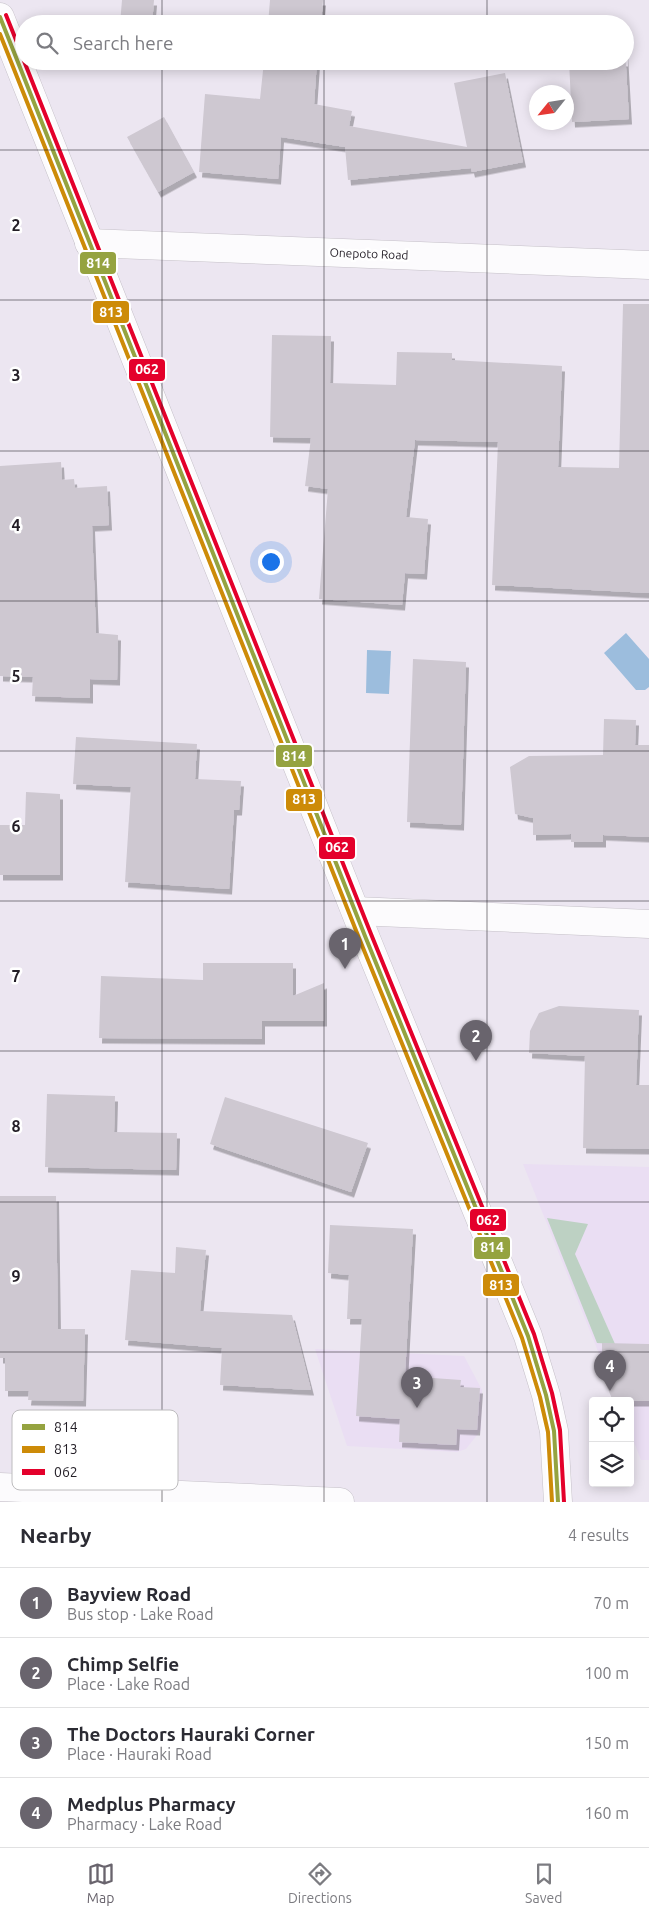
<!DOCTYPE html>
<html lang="en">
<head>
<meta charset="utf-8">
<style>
  :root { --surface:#fff; --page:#f7f7f7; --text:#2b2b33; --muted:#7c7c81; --line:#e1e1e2; --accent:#69646d }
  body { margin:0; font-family:Ubuntu,sans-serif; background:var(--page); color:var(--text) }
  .controls { position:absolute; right:15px; bottom:15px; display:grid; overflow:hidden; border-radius:5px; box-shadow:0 2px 12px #0003 }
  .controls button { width:45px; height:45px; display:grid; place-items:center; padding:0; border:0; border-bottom:1px solid var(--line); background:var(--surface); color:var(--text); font:25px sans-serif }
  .compass { position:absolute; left:529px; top:85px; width:45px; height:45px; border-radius:50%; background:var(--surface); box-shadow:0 2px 12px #0003; rotate:240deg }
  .you { position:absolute; left:270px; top:561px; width:18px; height:18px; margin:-12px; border:4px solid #fff; border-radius:50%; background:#1a73e8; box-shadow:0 0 0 8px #1a73e833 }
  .badge { display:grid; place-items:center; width:32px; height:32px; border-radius:50%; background:var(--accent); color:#fff; font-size:16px; font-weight:700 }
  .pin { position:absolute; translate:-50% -41px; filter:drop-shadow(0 1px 2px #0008) }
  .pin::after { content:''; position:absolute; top:26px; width:18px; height:15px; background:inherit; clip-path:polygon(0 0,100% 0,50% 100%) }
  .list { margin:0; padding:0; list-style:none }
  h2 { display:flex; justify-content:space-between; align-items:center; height:65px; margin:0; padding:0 20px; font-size:21px }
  h2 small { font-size:16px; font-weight:400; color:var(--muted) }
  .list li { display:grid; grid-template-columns:32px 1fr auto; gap:15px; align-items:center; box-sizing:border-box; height:70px; padding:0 20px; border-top:1px solid var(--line) }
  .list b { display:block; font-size:19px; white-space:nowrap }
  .list p { margin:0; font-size:16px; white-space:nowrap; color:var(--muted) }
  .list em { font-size:16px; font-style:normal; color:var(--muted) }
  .icon { flex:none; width:28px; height:28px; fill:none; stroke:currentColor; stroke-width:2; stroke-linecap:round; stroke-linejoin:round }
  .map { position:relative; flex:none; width:649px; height:1502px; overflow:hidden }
  .search { position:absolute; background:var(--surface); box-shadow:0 2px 12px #0003; left:15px; right:15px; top:15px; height:55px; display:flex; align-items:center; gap:12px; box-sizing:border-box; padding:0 18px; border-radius:28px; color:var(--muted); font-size:19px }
  .sheet { height:345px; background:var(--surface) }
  nav { display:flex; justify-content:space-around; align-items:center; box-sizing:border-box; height:70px; border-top:1px solid var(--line); background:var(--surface); font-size:14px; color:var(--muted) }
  nav a { display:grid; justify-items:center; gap:2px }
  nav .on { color:var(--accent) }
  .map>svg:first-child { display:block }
  .built { fill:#eadef3 }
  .green { fill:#bdd1c3 }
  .water { fill:#9cbddd }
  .building { fill:#cec8d1; filter:url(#shadow) }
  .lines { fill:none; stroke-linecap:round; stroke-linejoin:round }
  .street-casing { stroke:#c5c0c8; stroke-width:29 }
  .primary-casing { stroke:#c5c0c8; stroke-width:29 }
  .street { stroke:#fcfbfd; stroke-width:28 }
  .primary { stroke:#fcfbfd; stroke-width:28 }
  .bus-1-casing { stroke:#fff; stroke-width:8 }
  .bus-2-casing { stroke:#fff; stroke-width:8 }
  .bus-3-casing { stroke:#fff; stroke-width:8 }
  .bus-1 { stroke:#95a340; stroke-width:4 }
  .bus-2 { stroke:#cd8b08; stroke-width:4 }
  .bus-3 { stroke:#e4002b; stroke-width:4 }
  .grid { fill:none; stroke:#231e26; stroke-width:1; stroke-opacity:0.55 }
  .labels { text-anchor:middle; stroke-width:5; stroke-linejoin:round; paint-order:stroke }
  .street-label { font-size:12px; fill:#231e26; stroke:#fff }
  .key { fill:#fff; stroke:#bdbcbe; stroke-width:1 }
  .key-label { font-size:14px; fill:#231e26 }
  .grid-label { font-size:16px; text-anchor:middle; font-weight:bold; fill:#231e26; stroke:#fff; stroke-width:5; stroke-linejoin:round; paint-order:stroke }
  .line-badge { stroke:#fff; stroke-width:2 }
  .badge-label { font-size:14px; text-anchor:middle; font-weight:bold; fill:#fff }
</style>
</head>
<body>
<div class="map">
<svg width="649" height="1502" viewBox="0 0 649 1502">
  <defs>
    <filter id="shadow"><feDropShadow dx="3" dy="5.5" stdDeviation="0" flood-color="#0004"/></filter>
  </defs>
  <rect width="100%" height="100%" fill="#ece6f1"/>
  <path class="built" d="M523 1164 649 1167V1460H641L630 1432V1401H618Z
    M315 1349 464 1356 482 1390 481 1430 466 1449 457 1452 347 1446Z"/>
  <path class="green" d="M547 1218 588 1224 575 1254 615 1344 597 1343Z"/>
  <path class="water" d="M626 633 649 659V687L645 690H636L604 653Z
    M367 650 391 651 389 694 366 693Z"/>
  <path class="building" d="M122 0H154L152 24H120Z
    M270 0H323L321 24H268Z
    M625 50 629 119 572 122 569 61H625Z
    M264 61H317L314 104 352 111 349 126 467 147 454 83 505 73 523 162 472 172 471 168 348 180 345 147 281 137 278 179 199 172 205 94 260 99Z
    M164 117 194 172 158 192 127 137Z
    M623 304H649V593L492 585 498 442 415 440 406 517 428 519 424 574 405 573 402 605 319 599 328 489 305 486 311 438 270 437 272 335 331 336 330 383 396 385 397 352 452 353V360L562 366 558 467 619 468Z
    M61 462 62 480 74 479 75 488 107 486 109 525 92 526 96 633 118 635 117 680 90 679V698L32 696 33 677 0 676V466Z
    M413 659 466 662 461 825 407 822Z
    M604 719 636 720 635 745H649V837L603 835V842H571V834L533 835V818L515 814 510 767 529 756 603 755Z
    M76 737 197 744 195 779 241 781 239 810H234L229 889 125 882 131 787 73 784Z
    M26 792 60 794V875H0V825H25Z
    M203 963H293V996L324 983V1021H262V1039L99 1038 101 976 203 980Z
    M559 1006 639 1010 636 1085H649V1149L583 1148 585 1056 529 1053 530 1031 539 1013Z
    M47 1094 115 1096 114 1132 177 1133 176 1170 45 1167Z
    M225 1097 368 1143 351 1192 210 1144Z
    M0 1196H56L58 1329H85L83 1401 28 1400 29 1391H5V1358H0Z
    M330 1225 413 1229 405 1376 461 1380 460 1387 480 1388 477 1430 457 1429 456 1445 399 1442 400 1419 356 1416 362 1319H347L349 1275 328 1273Z
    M176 1247 206 1250 200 1311 292 1315 311 1390 220 1385 222 1348 125 1340 131 1270 175 1273Z
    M602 1343 649 1344V1401H613L602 1375Z"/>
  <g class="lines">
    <g class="street-casing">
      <path id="street" d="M89 243 649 265
        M356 911 649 924
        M0 1487 340 1502"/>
    </g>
    <g class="primary-casing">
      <path id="primary" d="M0 17 365 936 528 1336 546 1395 554 1431 558 1502"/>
    </g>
    <use href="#street" class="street"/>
    <use href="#primary" class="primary"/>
    <g class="bus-1-casing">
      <path id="bus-1" d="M0 17 365 936 528 1336 546 1395 554 1431 558 1502"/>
    </g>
    <g class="bus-2-casing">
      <path id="bus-2" d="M0 34 359 938 522 1338 540 1397 548 1432 552 1502"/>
    </g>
    <g class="bus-3-casing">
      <path id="bus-3" d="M6 15 24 60
        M24 61 371 934 534 1334 552 1393 560 1430 564 1502"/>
    </g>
    <use href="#bus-1" class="bus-1"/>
    <use href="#bus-2" class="bus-2"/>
    <use href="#bus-3" class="bus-3"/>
  </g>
  <path class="grid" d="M162 0V24M324 0V24M487 0V24M162 61V1502M324 61V1502M487 61V1502M0 150H649M0 300H649M0 451H649M0 601H649M0 751H649M0 901H649M0 1051H649M0 1202H649M0 1352H649"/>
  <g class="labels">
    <g class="street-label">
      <text transform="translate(369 254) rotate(2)" y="4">Onepoto Road</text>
    </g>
  </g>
  <rect x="12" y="1410" width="166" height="80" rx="8" class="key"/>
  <rect x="22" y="1424" width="23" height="6" fill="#95a340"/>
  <rect x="22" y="1446" width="23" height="7" fill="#cd8b08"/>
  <rect x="22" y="1469" width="23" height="6" fill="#e4002b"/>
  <g class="key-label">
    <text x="54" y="1432">814</text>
    <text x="54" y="1454">813</text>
    <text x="54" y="1477">062</text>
  </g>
  <g class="grid-label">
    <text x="16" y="231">2</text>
    <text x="16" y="381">3</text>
    <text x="16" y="531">4</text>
    <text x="16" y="682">5</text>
    <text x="16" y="832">6</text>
    <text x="16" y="982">7</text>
    <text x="16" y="1132">8</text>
    <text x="16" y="1282">9</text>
  </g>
  <g class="line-badge">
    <rect x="79" y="251" width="38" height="24" rx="5" fill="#95a340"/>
    <rect x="92" y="300" width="38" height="24" rx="5" fill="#cd8b08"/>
    <rect x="128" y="358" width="38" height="24" rx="5" fill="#e4002b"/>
    <rect x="275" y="744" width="38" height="24" rx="5" fill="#95a340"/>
    <rect x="285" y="788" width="38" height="24" rx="5" fill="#cd8b08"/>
    <rect x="318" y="836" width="38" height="24" rx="5" fill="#e4002b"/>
    <rect x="469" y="1208" width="38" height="24" rx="5" fill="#e4002b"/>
    <rect x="473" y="1236" width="38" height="24" rx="5" fill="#95a340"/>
    <rect x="482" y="1273" width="38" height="24" rx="5" fill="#cd8b08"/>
  </g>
  <g class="badge-label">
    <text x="98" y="268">814</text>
    <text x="111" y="317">813</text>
    <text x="147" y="374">062</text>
    <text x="294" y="761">814</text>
    <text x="304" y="804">813</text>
    <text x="337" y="852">062</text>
    <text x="488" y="1225">062</text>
    <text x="492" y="1252">814</text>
    <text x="501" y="1290">813</text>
  </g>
</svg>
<div class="controls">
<button><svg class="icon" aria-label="locate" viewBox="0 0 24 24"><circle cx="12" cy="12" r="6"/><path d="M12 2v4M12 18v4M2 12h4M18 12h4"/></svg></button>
<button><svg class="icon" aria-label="layers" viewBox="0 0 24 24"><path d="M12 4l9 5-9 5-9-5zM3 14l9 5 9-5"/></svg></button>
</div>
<svg class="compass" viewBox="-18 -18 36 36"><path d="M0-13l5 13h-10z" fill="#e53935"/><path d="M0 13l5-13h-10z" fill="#7c7c81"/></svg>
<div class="you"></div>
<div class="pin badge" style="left:345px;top:969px">1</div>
<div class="pin badge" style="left:476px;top:1061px">2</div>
<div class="pin badge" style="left:417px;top:1408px">3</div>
<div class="pin badge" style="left:610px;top:1391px">4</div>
<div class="search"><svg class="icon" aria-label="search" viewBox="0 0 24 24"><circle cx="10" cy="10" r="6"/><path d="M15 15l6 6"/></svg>Search here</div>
</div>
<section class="sheet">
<h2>Nearby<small>4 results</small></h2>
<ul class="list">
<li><span class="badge">1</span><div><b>Bayview Road</b><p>Bus stop · Lake Road</p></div><em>70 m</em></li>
<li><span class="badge">2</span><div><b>Chimp Selfie</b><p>Place · Lake Road</p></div><em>100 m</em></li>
<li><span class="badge">3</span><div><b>The Doctors Hauraki Corner</b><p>Place · Hauraki Road</p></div><em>150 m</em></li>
<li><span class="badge">4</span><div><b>Medplus Pharmacy</b><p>Pharmacy · Lake Road</p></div><em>160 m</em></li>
</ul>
</section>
<nav>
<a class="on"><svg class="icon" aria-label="map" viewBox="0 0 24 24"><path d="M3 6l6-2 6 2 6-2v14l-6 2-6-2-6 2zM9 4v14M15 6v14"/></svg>Map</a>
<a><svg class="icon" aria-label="directions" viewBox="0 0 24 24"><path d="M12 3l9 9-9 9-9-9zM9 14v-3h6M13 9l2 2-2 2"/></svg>Directions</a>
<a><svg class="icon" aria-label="saved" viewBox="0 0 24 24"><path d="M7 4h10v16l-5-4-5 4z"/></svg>Saved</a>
</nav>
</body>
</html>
